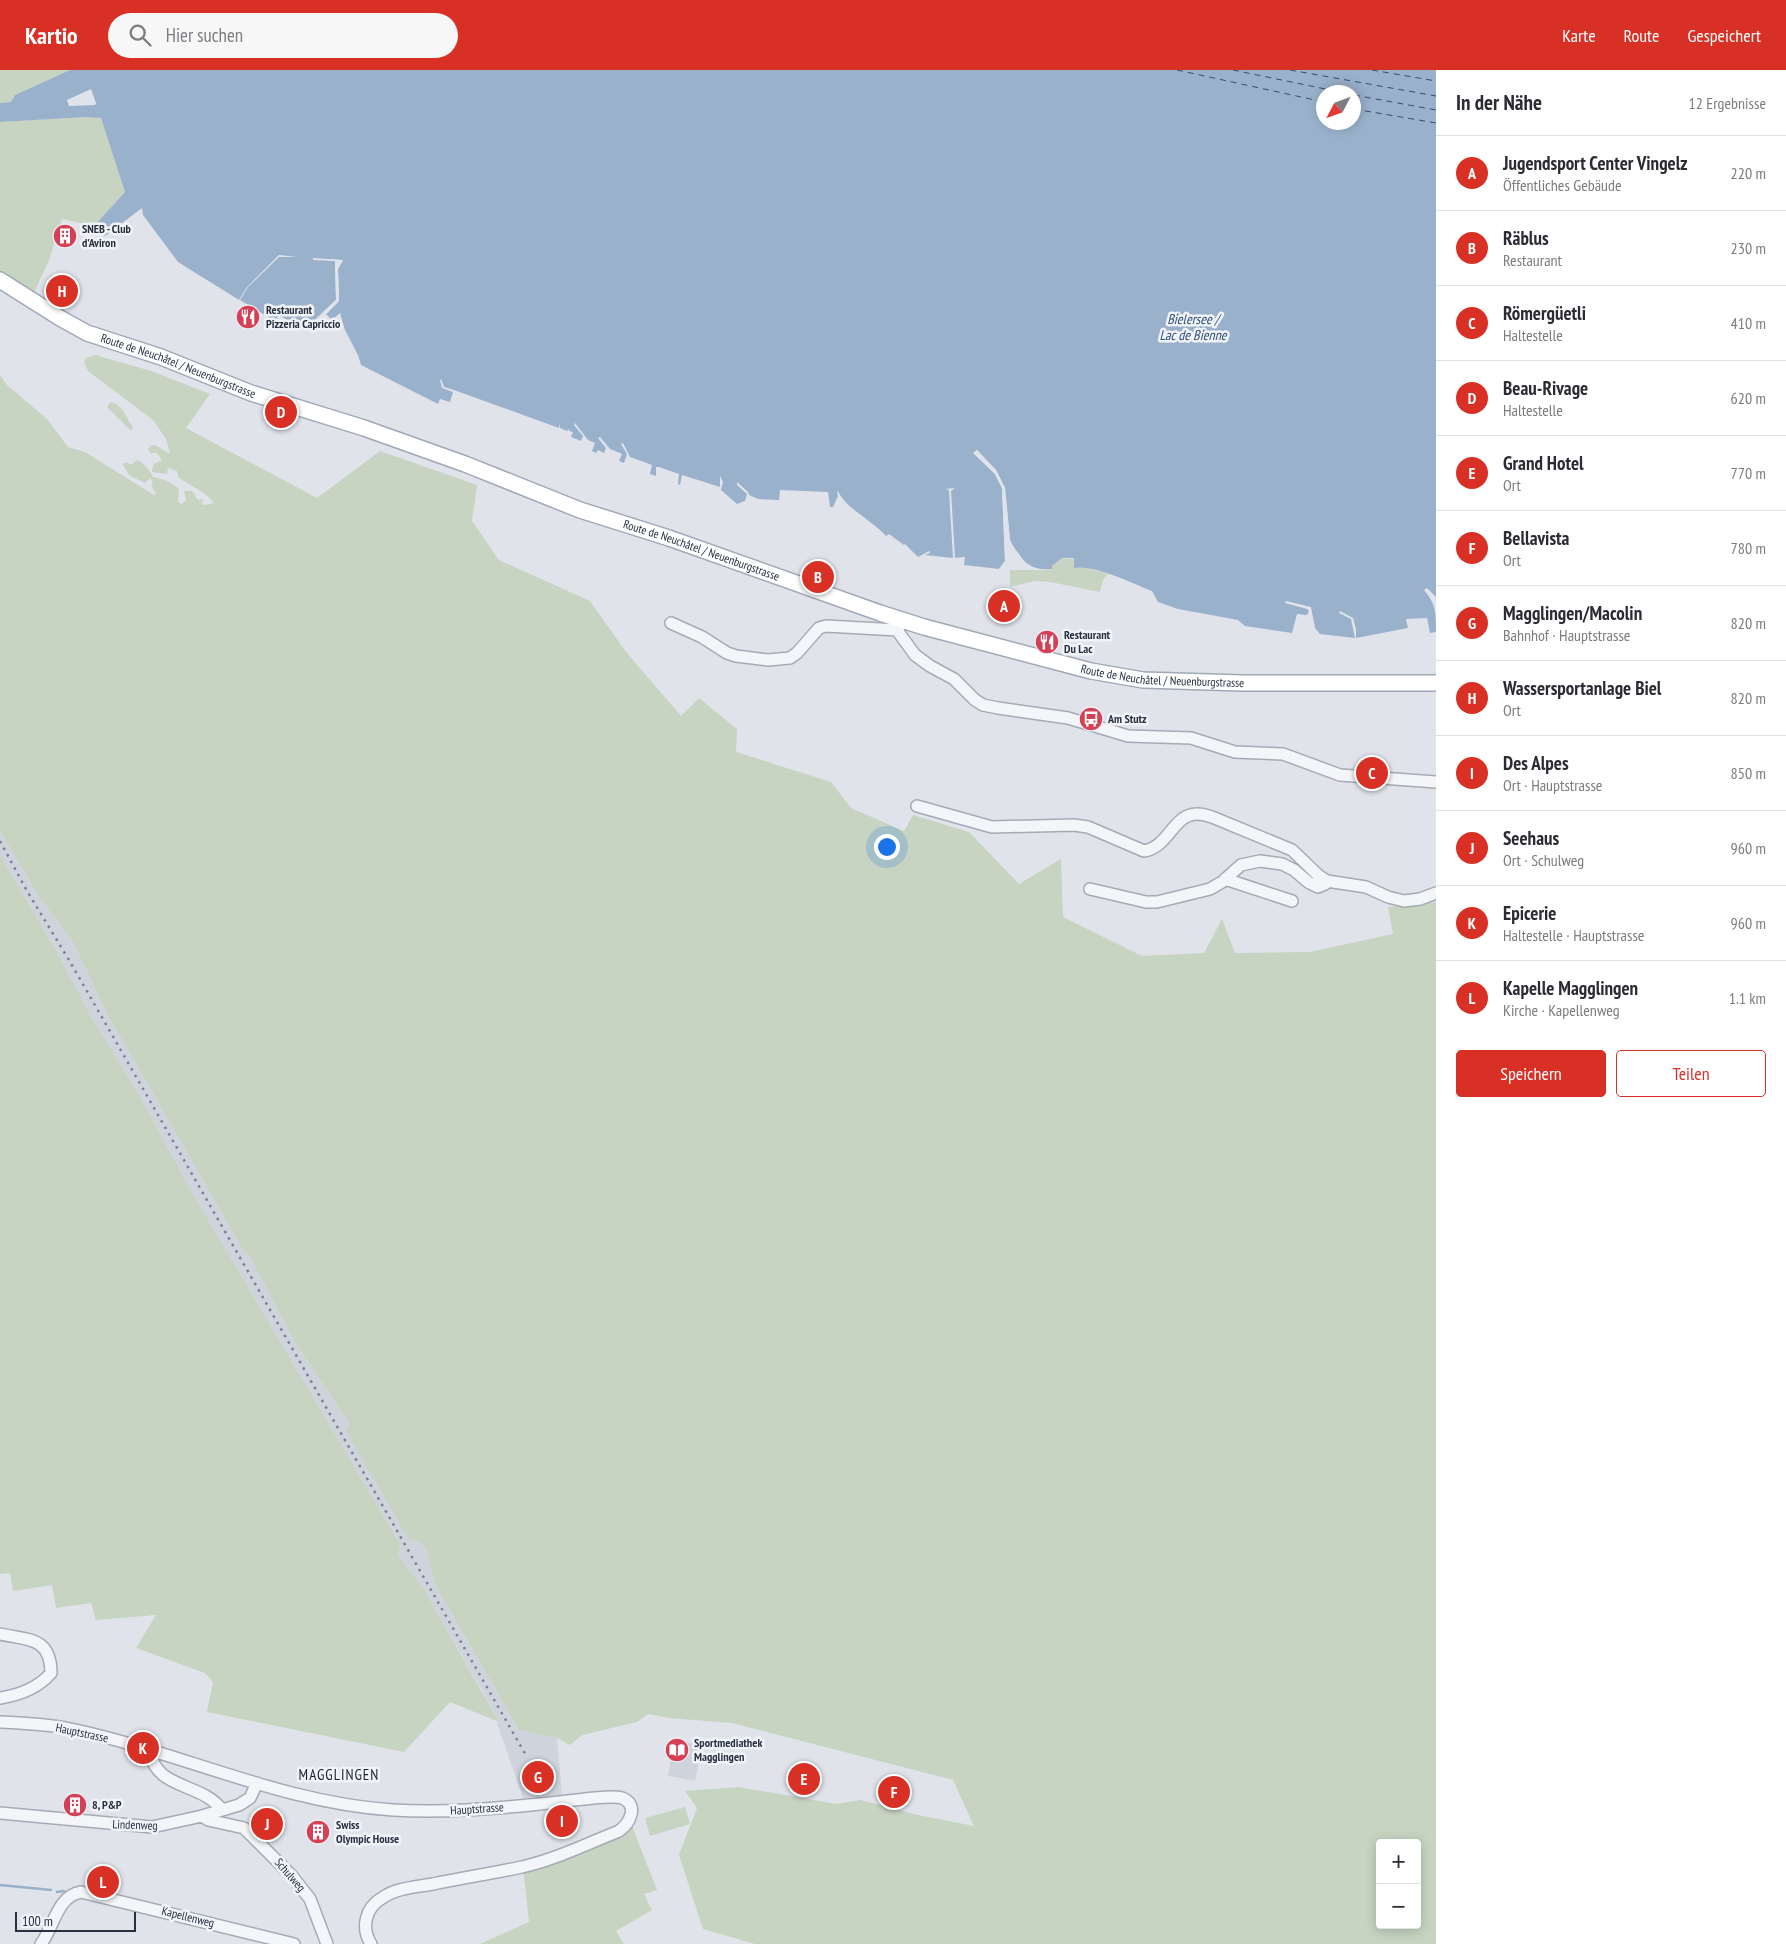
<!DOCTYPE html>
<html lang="de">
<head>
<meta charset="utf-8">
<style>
  :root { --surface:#fff; --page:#f7f7f7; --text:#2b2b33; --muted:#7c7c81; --line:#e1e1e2; --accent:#d93025 }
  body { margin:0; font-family:"PT Sans Narrow",sans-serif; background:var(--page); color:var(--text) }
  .controls { position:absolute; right:15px; bottom:15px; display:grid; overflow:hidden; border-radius:5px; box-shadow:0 2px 12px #0003 }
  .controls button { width:45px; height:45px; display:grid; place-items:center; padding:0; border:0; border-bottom:1px solid var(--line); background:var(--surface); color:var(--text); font:25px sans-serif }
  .compass { position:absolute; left:1316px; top:15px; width:45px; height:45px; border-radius:50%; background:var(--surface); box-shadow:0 2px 12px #0003; rotate:229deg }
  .scale { position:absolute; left:15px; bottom:12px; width:121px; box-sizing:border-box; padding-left:5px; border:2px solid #283142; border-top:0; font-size:14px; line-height:18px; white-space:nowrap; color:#283142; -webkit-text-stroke:4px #f0f3f7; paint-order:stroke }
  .you { position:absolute; left:886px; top:776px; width:18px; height:18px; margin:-12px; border:4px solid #fff; border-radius:50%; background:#1a73e8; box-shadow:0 0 0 8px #1a73e833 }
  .badge { display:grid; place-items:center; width:32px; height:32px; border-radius:50%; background:var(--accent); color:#fff; font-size:16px; font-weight:700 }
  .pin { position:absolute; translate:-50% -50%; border:2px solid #fff; box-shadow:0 1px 5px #0006 }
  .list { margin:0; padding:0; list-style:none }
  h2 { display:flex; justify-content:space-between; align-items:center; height:65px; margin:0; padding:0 20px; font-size:21px }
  h2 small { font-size:16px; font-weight:400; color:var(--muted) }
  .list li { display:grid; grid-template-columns:32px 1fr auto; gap:15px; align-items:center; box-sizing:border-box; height:75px; padding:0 20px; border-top:1px solid var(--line) }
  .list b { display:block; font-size:19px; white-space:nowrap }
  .list p { margin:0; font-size:16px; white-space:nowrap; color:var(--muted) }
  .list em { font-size:16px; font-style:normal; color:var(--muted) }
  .actions { display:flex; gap:10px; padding:15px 20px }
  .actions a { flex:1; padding:11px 0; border:1px solid var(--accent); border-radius:5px; text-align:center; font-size:18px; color:var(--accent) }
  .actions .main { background:var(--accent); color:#fff }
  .icon { flex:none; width:28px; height:28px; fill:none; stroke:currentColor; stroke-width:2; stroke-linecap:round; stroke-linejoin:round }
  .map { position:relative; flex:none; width:1436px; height:1874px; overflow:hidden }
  header { display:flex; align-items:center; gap:30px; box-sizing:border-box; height:70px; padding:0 25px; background:var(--accent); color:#fff }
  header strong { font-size:24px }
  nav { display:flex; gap:28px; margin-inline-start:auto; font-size:18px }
  .search { width:350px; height:45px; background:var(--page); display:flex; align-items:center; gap:12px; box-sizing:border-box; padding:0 18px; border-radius:28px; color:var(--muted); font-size:19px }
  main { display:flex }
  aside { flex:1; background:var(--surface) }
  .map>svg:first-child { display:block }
  .built { fill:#ced3dc }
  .green { fill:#c6d4c1; fill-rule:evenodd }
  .water { fill:#9ab1cb; fill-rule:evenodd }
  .pier { fill:#e0e4ea }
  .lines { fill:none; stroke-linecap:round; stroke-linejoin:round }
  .stream { stroke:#9ab1cb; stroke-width:2.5 }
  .ferry { stroke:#304f78; stroke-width:1; stroke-dasharray:6 5; stroke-linecap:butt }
  .minor-casing { stroke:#a5abb4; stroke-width:14 }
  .major-casing { stroke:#9fa8b6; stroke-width:18 }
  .minor { stroke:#f3f5f8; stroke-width:11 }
  .major { stroke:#fff; stroke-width:15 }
  .rail { stroke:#798394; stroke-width:2.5; stroke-dasharray:2.5 5; stroke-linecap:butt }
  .labels { text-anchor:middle; stroke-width:5; stroke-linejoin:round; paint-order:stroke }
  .poi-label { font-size:12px; font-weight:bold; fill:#283142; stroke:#f0f3f7; text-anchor:start }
  .street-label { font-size:12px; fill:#283142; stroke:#f0f3f7 }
  .water-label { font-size:14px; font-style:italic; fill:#304f78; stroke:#f0f3f7 }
  .quarter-label { font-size:15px; letter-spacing:1px; fill:#1a2233; stroke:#f0f3f7 }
</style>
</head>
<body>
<header>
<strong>Kartio</strong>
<div class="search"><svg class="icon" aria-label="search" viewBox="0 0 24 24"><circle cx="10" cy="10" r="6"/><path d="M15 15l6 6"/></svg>Hier suchen</div>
<nav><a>Karte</a><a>Route</a><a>Gespeichert</a></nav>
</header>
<main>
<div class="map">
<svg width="1436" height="1874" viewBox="0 0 1436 1874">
  <rect width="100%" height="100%" fill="#e0e4ea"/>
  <path class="built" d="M0 761 38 825 73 872 105 940 243 1180 250 1187 297 1276 350 1354 426 1480 435 1514 519 1660 557 1668 562 1725 523 1728 497 1653 499 1652 483 1622 425 1521 398 1485 400 1474 191 1121 139 1025 93 950 55 879 0 785Z
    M674 1670 702 1675 695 1711 668 1706Z"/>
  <path class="green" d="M0 0H70L15 25 11 32 0 33Z
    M87 47H98L102 50 125 122 94 156 62 149 49 190 33 225 0 203V52Z
    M95 285 151 301 210 324 186 358 317 428 380 381 477 415 472 451 499 490 590 531 626 582 681 646 699 628 737 659 736 682 831 712 851 738 904 761 913 745 969 762 1019 814 1061 789 1063 847 1142 886 1204 883 1222 849 1235 883 1310 882 1393 864 1388 837 1436 832V1874H755L703 1859 679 1785 697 1738 685 1721 738 1717 837 1734 860 1730 918 1745 974 1756 953 1710 732 1653 669 1648 648 1644 637 1652 582 1665 570 1675 557 1668 519 1660 435 1514 426 1480 421 1472 409 1469 346 1361 350 1354 297 1276 250 1187 243 1180 105 940 73 872 38 825 0 761V305L7 315 47 349 68 377 85 382 154 425 156 423 151 416 153 412 150 408 145 413 130 406 122 394 127 392 131 395 137 390C144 393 150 400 153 407 163 409 172 412 179 419L178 432 182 434 186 430 184 421H191L195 424 196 428 199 430 202 429 204 431 201 432 204 435 214 433C207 423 189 415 178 407L177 401 168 398 167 404 152 402C153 392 155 394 162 390L157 383H150L148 379 152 375 157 376 170 384 166 369 153 350 88 301 84 292 86 288ZM1380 1773H1417V1855H1380Z
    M110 332C123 334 126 348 133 357L131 361 107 337Z
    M1062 488 1075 489 1074 498 1084 497 1108 504 1103 510 1100 522 1050 512 1034 511 1010 517V500H1052V496Z
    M0 785 55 879 93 950 139 1025 191 1121 400 1474 398 1485 425 1521 499 1652 450 1632 404 1682 207 1642 213 1612 205 1603 136 1578 156 1545 96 1550 91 1533 56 1538 52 1515 13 1521 10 1503 0 1504Z
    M685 1737 690 1754 650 1766 645 1748Z
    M630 1751 657 1820 644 1824 652 1840 616 1861 624 1874H480L529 1852 523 1797Z"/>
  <path class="water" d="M70 0H1436V527L1427 518 1424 520C1436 534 1436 543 1436 562L1430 563 1427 548 1406 549 1408 558 1356 568V559L1353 548 1340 541 1339 543 1351 549 1355 568 1320 564 1315 558 1311 537 1286 531 1285 533 1307 539 1309 541 1307 545 1297 544 1292 563 1245 556 1238 550 1178 539 1158 532 1152 521C1134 514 1093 494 1074 498V488H1062L1052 496V499C1029 501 1020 491 1010 470L1005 418 996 400 977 380 974 383 995 404 1002 418 1005 491 999 499 964 495 965 487 955 488 951 421 955 418 945 419 949 420 953 488 925 485 930 483 929 481 918 487 905 474 904 475 889 464 886 466C873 451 845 438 838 421L837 422 838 426 833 437H830L828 422 780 420 779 430 758 429 749 425 748 422 737 412V415L747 424 745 431 737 434 721 420 723 412 720 406V417L682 405 680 415 678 414 679 404 659 397H656V406L650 404 652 395 630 387 623 373 621 374 627 384 624 393 619 391 622 384 610 379 600 367 598 368 606 378 604 383 598 380 596 383 592 381 595 373 588 370 575 353 574 355 583 366 581 371 571 367 573 362 569 361V359L567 361 560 358V352L559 358 454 320 444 317 441 309 440 310 442 318 453 322 450 332 440 329 438 334 361 295 358 285 345 260 340 243 332 250 326 244 339 231 338 199 343 190 315 189 335 191 336 230 304 260 279 245 275 251 240 230 248 217 279 187H297L279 185 247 217 239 230 178 192 143 145 142 138 105 166 100 162 94 156 125 122 101 48 87 47 0 52V33L11 32 15 25ZM91 19 96 33 95 35 69 36 67 30ZM1324 22H1354V52H1324Z"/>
  <path class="pier" d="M313 188 343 190 338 199 339 231 326 244 323 242 336 230 335 191 313 190Z
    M977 380 996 400 1005 418 1010 470 1013 476 1025 492 1037 500H1032L1019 489 1008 471 1007 463 1008 492 1002 499H999L1005 491 1002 418 995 404 973 383Z"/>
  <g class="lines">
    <path class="stream" d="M0 1815 51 1820
      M57 1822 64 1821"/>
    <path class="ferry" d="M1177 0 1324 32
      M1233 0 1340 22
      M1290 0 1436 26
      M1372 0 1436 11
      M1354 25 1436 40
      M1354 39 1436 53"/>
    <g class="minor-casing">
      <path id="minor" d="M901 551 898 560 899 563 915 585 930 596 954 609 975 630 983 635 998 638 1068 648 1128 666 1191 668 1235 682 1283 684 1340 705 1436 712
        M671 553 702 567 727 583 736 586 768 590 790 588 797 583 819 558 826 556 898 560
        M917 736 992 757 1074 755 1088 757 1144 781C1174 776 1173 732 1212 747L1292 780 1319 806 1327 811 1366 817 1388 827 1404 831 1420 829 1436 823
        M1225 809 1292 831
        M1090 819 1146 832H1157L1210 819 1222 812 1241 795 1260 791 1282 794 1294 800 1308 812 1318 817 1325 814 1327 811
        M0 1564C28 1570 51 1567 51 1603 38 1618 20 1625 0 1628
        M0 1652C24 1653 48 1654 71 1659 180 1682 281 1733 393 1740 442 1743 491 1739 540 1734 557 1733 609 1724 622 1728 640 1735 629 1754 619 1761 587 1774 556 1789 522 1797 493 1803 463 1808 433 1814 416 1817 396 1818 382 1828 365 1838 361 1858 371 1874
        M150 1680C154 1720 202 1712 222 1740
        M0 1743 152 1757 202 1746 239 1735 250 1728 257 1713
        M202 1746 208 1750 244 1758 292 1806 310 1829 327 1874
        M41 1874C54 1857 57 1826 81 1822L294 1874"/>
    </g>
    <g class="major-casing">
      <g id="major">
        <path id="s1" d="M0 210 60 248 87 263 161 287 251 323 364 358 465 394 580 440 669 468 880 543 924 557 1091 601 1143 610 1242 613H1436"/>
      </g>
    </g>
    <use href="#minor" class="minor"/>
    <use href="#major" class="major"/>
    <path class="rail" d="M0 771 27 821 69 890 527 1687"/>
  </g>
  <defs>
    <g id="building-disc" transform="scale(1.25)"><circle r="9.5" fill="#d44055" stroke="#f0f3f7"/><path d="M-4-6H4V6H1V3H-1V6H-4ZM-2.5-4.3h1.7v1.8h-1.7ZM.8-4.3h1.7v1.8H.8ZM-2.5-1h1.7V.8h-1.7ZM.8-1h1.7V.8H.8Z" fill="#fff"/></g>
    <g id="restaurant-disc" transform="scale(1.25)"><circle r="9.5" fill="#d44055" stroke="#f0f3f7"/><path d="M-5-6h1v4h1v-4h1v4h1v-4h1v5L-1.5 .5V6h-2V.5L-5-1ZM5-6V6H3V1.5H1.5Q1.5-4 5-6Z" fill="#fff"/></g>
    <g id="bus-disc" transform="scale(1.25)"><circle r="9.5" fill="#d44055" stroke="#f0f3f7"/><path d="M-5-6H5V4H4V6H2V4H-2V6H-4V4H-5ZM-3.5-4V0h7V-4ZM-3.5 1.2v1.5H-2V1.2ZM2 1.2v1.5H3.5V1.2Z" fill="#fff"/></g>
    <g id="library-disc" transform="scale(1.25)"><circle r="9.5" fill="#d44055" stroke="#f0f3f7"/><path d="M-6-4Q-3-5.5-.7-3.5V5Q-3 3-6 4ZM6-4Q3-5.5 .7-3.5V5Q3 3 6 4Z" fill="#fff"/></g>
  </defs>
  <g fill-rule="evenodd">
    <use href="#building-disc" x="65" y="166"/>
    <use href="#restaurant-disc" x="248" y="247"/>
    <use href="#restaurant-disc" x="1047" y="572"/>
    <use href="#bus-disc" x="1091" y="649"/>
    <use href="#library-disc" x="677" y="1680"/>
    <use href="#building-disc" x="75" y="1735"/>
    <use href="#building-disc" x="318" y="1762"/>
  </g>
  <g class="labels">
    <g class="poi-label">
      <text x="82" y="163">SNEB - Club<tspan x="82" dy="14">d'Aviron</tspan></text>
      <text x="266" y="244">Restaurant<tspan x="266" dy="14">Pizzeria Capriccio</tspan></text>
      <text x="1064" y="569">Restaurant<tspan x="1064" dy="14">Du Lac</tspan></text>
      <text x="1108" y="653">Am Stutz</text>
      <text x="694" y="1677">Sportmediathek<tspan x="694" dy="14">Magglingen</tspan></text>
      <text x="92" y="1739">8, P&amp;P</text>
      <text x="336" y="1759">Swiss<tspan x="336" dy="14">Olympic House</tspan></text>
    </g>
    <g class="street-label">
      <text dy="4" stroke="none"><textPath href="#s1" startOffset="199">Route de Neuchâtel / Neuenburgstrasse</textPath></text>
      <text dy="4" stroke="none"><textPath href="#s1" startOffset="754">Route de Neuchâtel / Neuenburgstrasse</textPath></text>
      <text dy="4" stroke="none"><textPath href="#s1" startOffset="1234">Route de Neuchâtel / Neuenburgstrasse</textPath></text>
      <text transform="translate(82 1663) rotate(12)" y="4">Hauptstrasse</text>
      <text transform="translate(477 1739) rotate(-4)" y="4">Hauptstrasse</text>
      <text transform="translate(135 1755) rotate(2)" y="4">Lindenweg</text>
      <text transform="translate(290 1805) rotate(49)" y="4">Schulweg</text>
      <text transform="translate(188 1847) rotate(14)" y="4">Kapellenweg</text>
    </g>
    <g class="water-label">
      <text x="1193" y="254">Bielersee /<tspan x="1193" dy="16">Lac de Bienne</tspan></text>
    </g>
    <g class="quarter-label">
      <text x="339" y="1710">MAGGLINGEN</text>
    </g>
  </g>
</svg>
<div class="controls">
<button>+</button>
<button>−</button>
</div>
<svg class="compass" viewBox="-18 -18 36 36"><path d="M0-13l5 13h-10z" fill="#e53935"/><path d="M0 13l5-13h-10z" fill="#7c7c81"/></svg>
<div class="scale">100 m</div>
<div class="you"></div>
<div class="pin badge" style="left:1004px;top:536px">A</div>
<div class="pin badge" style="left:818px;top:507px">B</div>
<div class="pin badge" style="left:1372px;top:703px">C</div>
<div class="pin badge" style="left:281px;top:342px">D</div>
<div class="pin badge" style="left:804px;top:1709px">E</div>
<div class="pin badge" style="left:894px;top:1722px">F</div>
<div class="pin badge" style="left:538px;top:1707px">G</div>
<div class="pin badge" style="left:62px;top:221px">H</div>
<div class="pin badge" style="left:562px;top:1751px">I</div>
<div class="pin badge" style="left:267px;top:1754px">J</div>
<div class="pin badge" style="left:143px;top:1678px">K</div>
<div class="pin badge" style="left:103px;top:1812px">L</div>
</div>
<aside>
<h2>In der Nähe<small>12 Ergebnisse</small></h2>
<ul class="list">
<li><span class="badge">A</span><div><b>Jugendsport Center Vingelz</b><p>Öffentliches Gebäude</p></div><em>220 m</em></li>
<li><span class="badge">B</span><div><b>Räblus</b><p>Restaurant</p></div><em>230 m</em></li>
<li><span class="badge">C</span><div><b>Römergüetli</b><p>Haltestelle</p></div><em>410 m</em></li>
<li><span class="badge">D</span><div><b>Beau-Rivage</b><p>Haltestelle</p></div><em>620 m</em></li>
<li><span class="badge">E</span><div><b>Grand Hotel</b><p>Ort</p></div><em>770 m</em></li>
<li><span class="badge">F</span><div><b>Bellavista</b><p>Ort</p></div><em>780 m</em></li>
<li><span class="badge">G</span><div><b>Magglingen/Macolin</b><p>Bahnhof · Hauptstrasse</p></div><em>820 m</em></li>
<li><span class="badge">H</span><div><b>Wassersportanlage Biel</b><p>Ort</p></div><em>820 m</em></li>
<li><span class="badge">I</span><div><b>Des Alpes</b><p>Ort · Hauptstrasse</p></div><em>850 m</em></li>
<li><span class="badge">J</span><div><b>Seehaus</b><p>Ort · Schulweg</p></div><em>960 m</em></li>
<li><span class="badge">K</span><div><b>Epicerie</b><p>Haltestelle · Hauptstrasse</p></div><em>960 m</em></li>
<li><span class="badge">L</span><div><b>Kapelle Magglingen</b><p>Kirche · Kapellenweg</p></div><em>1.1 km</em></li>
</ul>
<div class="actions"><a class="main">Speichern</a><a>Teilen</a></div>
</aside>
</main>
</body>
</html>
